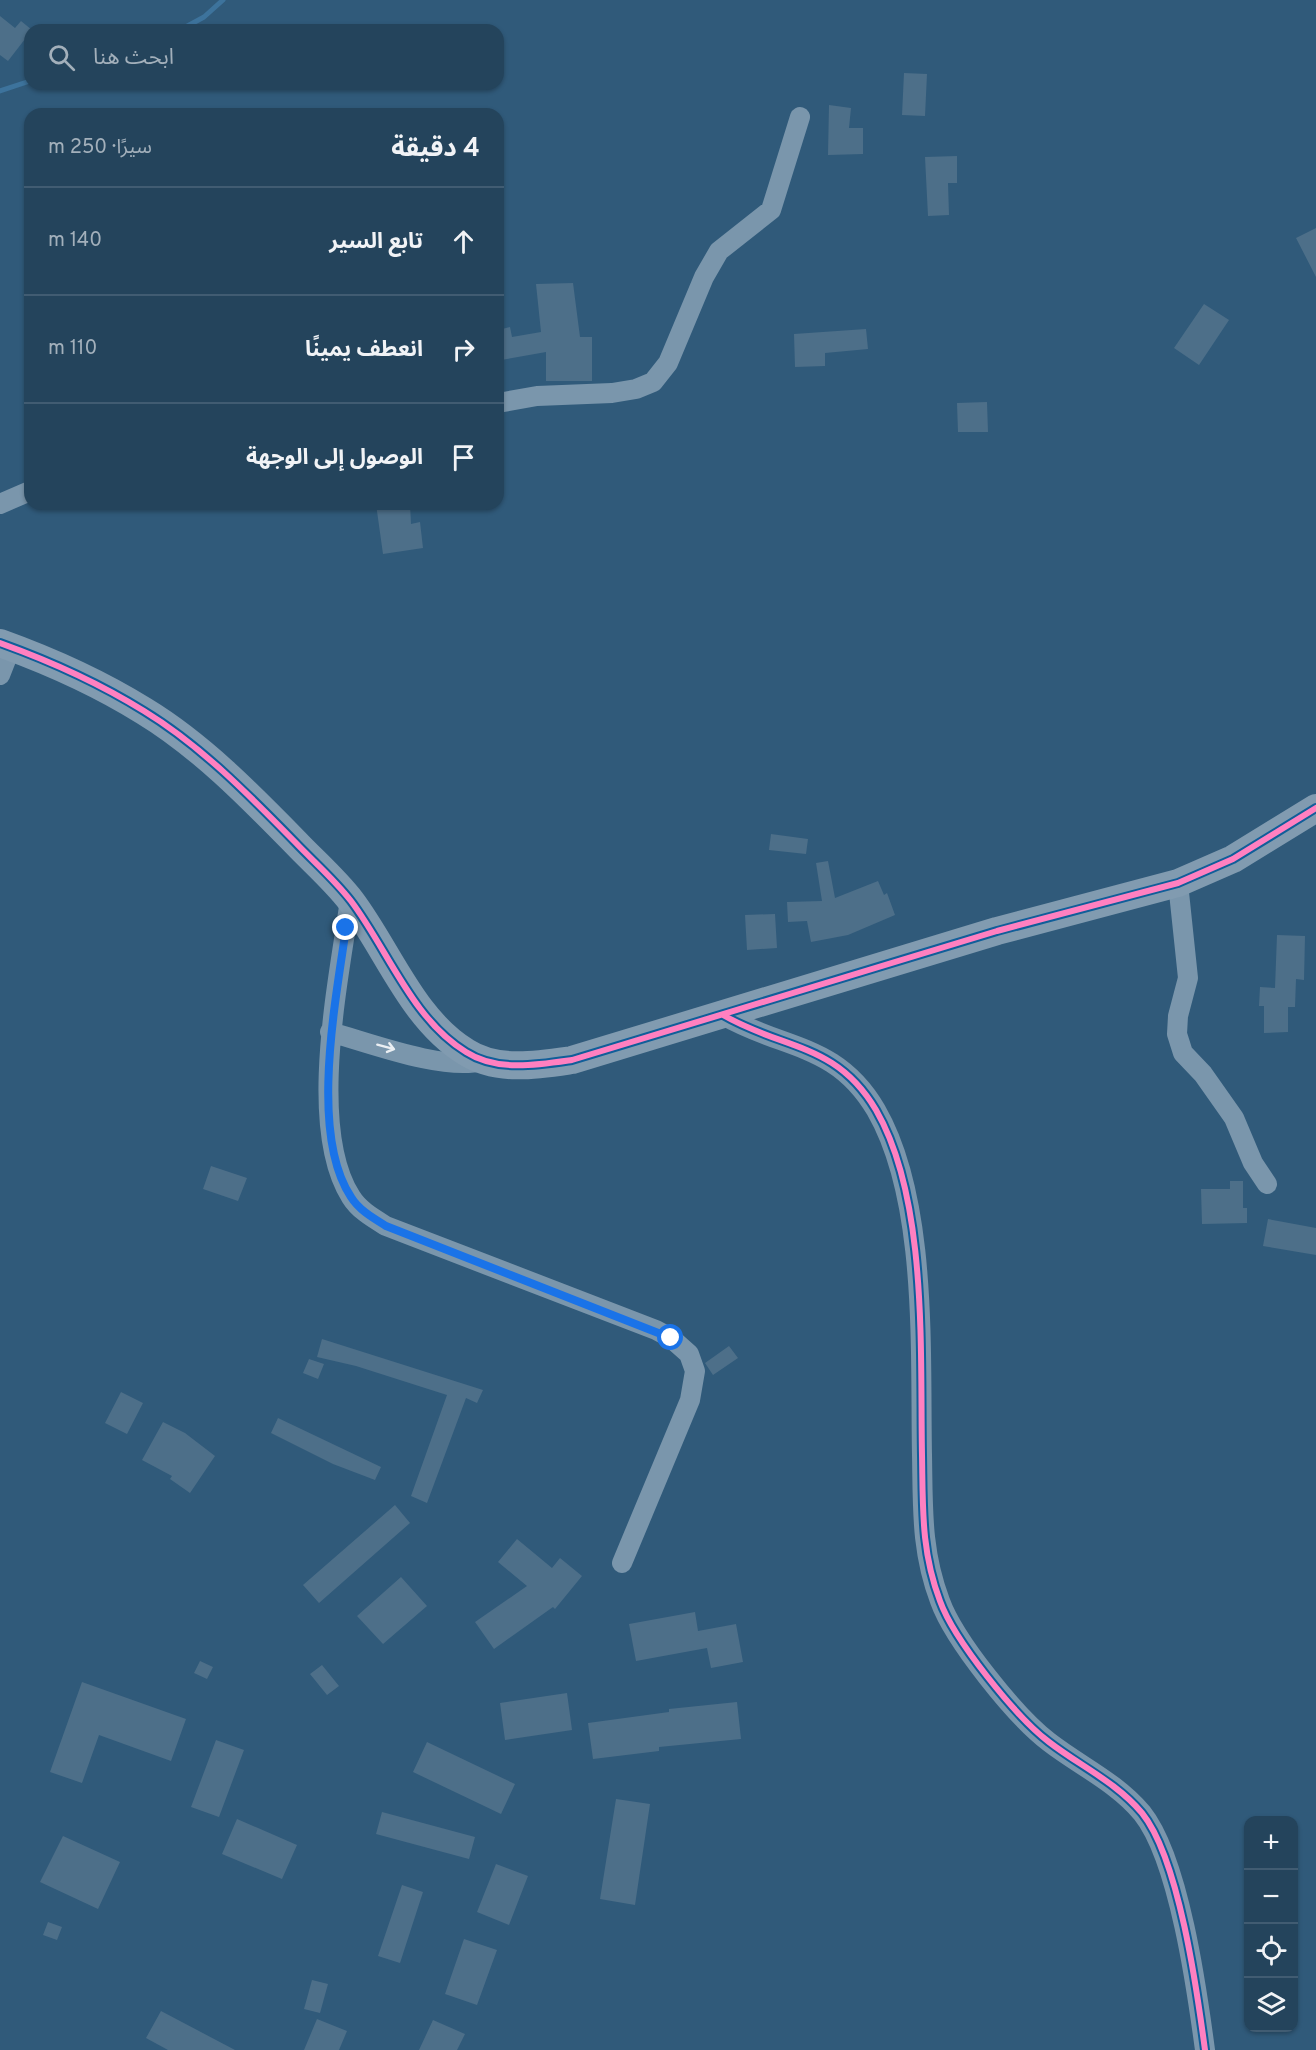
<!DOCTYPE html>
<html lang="ar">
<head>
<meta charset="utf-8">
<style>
  :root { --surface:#24445c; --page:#304e65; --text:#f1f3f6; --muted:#a3b0bb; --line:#415c72 }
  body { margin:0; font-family:Overpass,"Noto Sans Arabic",sans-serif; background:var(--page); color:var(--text); direction:rtl }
  .controls { position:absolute; right:18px; bottom:18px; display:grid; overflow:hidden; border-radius:12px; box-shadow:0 2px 4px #0004 }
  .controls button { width:54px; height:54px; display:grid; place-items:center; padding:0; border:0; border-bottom:2px solid var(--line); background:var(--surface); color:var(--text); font:30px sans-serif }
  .stop { position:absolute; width:18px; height:18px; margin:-14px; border:4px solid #1a73e8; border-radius:50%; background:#fff }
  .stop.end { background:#1a73e8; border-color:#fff; box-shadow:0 2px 6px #0008 }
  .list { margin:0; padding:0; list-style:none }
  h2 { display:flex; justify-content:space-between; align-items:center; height:78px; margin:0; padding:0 24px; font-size:26px }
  h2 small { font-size:20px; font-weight:400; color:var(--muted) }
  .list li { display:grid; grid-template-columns:39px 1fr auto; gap:18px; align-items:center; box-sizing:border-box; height:108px; padding:0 24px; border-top:2px solid var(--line) }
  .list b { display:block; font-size:22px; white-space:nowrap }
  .list em { font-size:20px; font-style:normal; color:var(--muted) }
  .icon { flex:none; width:33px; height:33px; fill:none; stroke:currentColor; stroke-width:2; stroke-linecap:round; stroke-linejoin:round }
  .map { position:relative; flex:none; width:1316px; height:2050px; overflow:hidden; direction:ltr }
  .search { position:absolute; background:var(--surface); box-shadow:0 2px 4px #0004; left:24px; top:24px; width:480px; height:66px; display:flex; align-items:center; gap:15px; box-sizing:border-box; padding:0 21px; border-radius:18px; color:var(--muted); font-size:22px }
  .panel { position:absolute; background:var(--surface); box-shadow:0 2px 4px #0004; left:24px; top:108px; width:480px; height:402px; border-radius:18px; direction:rtl }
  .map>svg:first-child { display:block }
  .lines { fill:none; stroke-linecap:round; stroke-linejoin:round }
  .stream { stroke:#3d739c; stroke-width:5 }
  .building { fill:#4d6f89 }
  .street { stroke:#7a96ac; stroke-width:20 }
  .secondary { stroke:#819bb0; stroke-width:28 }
  .cycleway-casing { stroke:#105e99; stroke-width:10 }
  .cycleway { stroke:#ff80c0; stroke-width:6 }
  .oneway { stroke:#ebeff3 }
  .route { stroke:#1a73e8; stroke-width:8 }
</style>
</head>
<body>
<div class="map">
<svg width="1316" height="2050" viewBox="0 0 1316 2050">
  <rect width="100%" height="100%" fill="#305a7a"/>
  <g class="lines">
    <path class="stream" d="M180 30 204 17 223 0
      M0 91 30 81"/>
  </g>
  <path class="building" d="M0 16 15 28 21 21 32 30 8 61 0 55Z
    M904 73 927 74 925 116 902 115Z
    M829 105 851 108 849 128H863V154L828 155Z
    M957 156V183H948L949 215 928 216 925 157Z
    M1316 228V277L1296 238Z
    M573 283 580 337H592V381H546V352L501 360 498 330 510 327 512 337 541 332 536 284Z
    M1204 304 1229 320 1199 365 1174 348Z
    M866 329 868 349 825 353V366L795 367 794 334Z
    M987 402 988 432H958L957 403Z
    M376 504H410L411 524 420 522 423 548 383 554Z
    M771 834 808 839 806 854 769 850Z
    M828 861 835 898 878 881 884 895 887 893 895 915 848 935 811 942 807 921 788 922 787 902 822 901 816 863Z
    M775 914 777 948 747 950 745 915Z
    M1277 935 1305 936 1304 980 1296 979 1295 1007H1288V1032L1264 1033V1006H1259L1260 987 1275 988Z
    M211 1166 247 1178 238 1201 203 1189Z
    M1230 1181H1243V1208H1247V1223L1202 1224 1201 1189H1230Z
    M1268 1219 1316 1228V1255L1263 1246Z
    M322 1339 483 1390 477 1403 466 1398 427 1503 411 1496 447 1395 356 1366 317 1357Z
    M729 1346 738 1358 713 1375 705 1363Z
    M309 1359 324 1364 318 1379 303 1373Z
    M121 1392 143 1403 127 1434 105 1423Z
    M278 1418 381 1467 375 1480 333 1464 271 1433Z
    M163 1422 185 1433 215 1456 190 1493 170 1479 172 1476 142 1460Z
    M395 1505 410 1523 319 1603 303 1585Z
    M517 1539 552 1568 560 1558 582 1576 555 1609 553 1607 494 1649 475 1622 527 1586 498 1562Z
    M401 1577 427 1606 383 1644 357 1616Z
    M695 1612 698 1631 736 1624 743 1662 711 1668 707 1648 636 1661 629 1624Z
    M200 1661 213 1667 207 1679 194 1673Z
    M322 1665 339 1686 327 1695 310 1674Z
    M82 1682 186 1719 171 1761 99 1735 82 1783 50 1772Z
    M567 1693 572 1730 505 1740 500 1703Z
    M737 1702 741 1739 659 1747V1751L593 1759 588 1723 669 1712V1709Z
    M216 1740 244 1750 219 1817 191 1807Z
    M427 1742 515 1784 501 1814 413 1772Z
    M616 1799 650 1804 635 1905 600 1899Z
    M382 1812 475 1837 469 1859 376 1834Z
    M237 1819 297 1845 282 1879 222 1854Z
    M63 1836 120 1862 98 1909 40 1882Z
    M496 1864 528 1876 509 1925 477 1912Z
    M402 1885 423 1892 400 1963 378 1956Z
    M48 1922 62 1927 57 1940 43 1935Z
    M464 1939 497 1950 477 2005 445 1994Z
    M312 1980 328 1984 320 2013 304 2009Z
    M161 2011 235 2050H168L146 2038Z
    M317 2019 347 2031 339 2050H304Z
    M433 2020 465 2034 457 2050H419Z"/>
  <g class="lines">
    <path class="street" d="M498 403 537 396 612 393 636 389 653 382 668 363 704 277 719 251 771 210 800 117
      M0 504 30 491
      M0 675 11 647
      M1178 883 1188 978 1178 1016 1177 1034 1183 1053 1203 1074 1234 1118 1253 1163 1267 1184
      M350 900C339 978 307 1128 351 1197 359 1210 373 1218 386 1226L656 1330 671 1338 689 1354 695 1371 690 1400 622 1563
      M723 1015C783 1050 836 1042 876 1110 928 1200 920 1352 922 1455 923 1508 921 1551 940 1601 954 1640 1016 1717 1049 1742 1080 1766 1116 1782 1142 1813 1179 1859 1197 1990 1205 2050
      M330 1032C370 1043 443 1071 482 1061"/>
    <path class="secondary" d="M0 643C50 661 99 683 144 711 200 745 249 795 295 842 313 861 335 880 351 901 388 950 412 1019 466 1052 497 1072 538 1065 572 1060L997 931 1178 883 1233 859 1316 808"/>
    <g class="cycleway-casing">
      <path id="cycleway" d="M0 643C50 661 99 683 144 711 200 745 249 795 295 842 313 861 335 880 351 901 388 950 412 1019 466 1052 497 1072 538 1065 572 1060L997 931 1178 883 1233 859 1316 808
        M723 1015C783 1050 836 1042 876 1110 928 1200 920 1352 922 1455 923 1508 921 1551 940 1601 954 1640 1016 1717 1049 1742 1080 1766 1116 1782 1142 1813 1179 1859 1197 1990 1205 2050"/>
    </g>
    <use href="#cycleway" class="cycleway"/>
  </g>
  <defs><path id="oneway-shaft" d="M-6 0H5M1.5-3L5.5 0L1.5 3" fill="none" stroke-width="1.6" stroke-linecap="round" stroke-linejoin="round" transform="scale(1.5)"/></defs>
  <use class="oneway" href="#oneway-shaft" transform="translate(386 1047) rotate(15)"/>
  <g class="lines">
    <path class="route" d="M346 928C336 999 309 1134 351 1197 359 1210 373 1218 386 1226L671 1338"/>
  </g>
</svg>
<div class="controls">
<button>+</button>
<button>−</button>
<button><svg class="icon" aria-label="locate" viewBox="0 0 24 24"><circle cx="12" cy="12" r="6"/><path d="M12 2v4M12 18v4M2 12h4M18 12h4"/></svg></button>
<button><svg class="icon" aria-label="layers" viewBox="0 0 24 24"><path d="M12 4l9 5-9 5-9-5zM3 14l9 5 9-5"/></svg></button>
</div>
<div class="stop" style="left:671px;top:1338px"></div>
<div class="stop end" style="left:346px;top:928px"></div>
<div class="search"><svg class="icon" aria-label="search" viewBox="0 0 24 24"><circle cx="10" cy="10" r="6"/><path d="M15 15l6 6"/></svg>ابحث هنا</div>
<section class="panel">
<h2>4 دقيقة<small>سيرًا · 250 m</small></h2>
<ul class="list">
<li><svg class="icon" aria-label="ahead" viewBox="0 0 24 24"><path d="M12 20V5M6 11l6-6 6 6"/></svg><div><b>تابع السير</b></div><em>140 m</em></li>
<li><svg class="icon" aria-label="right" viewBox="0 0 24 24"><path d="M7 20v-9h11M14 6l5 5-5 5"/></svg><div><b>انعطف يمينًا</b></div><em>110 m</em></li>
<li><svg class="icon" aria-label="arrive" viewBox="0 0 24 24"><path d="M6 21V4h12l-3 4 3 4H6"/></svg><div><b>الوصول إلى الوجهة</b></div></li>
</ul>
</section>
</div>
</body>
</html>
